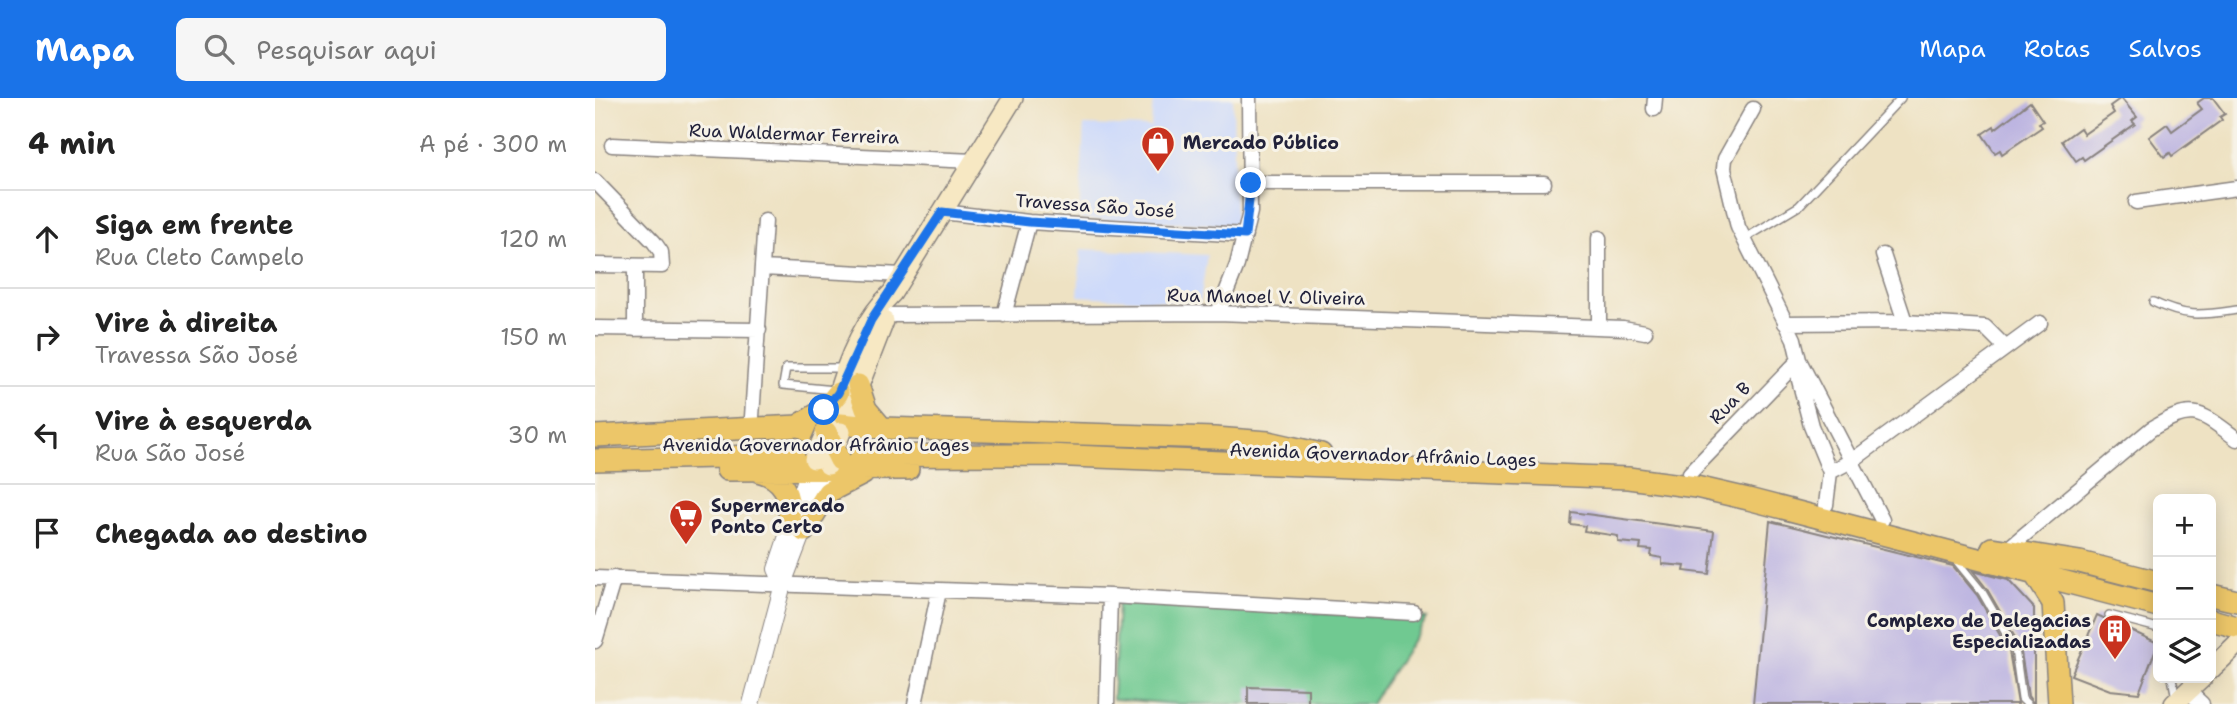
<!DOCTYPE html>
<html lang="pt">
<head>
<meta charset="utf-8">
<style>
  :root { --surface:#fff; --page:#f6f6f6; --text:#222; --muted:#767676; --line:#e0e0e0; --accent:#1a73e8 }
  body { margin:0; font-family:"Shantell Sans",sans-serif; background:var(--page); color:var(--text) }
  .controls { position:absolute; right:21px; bottom:21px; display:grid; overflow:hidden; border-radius:10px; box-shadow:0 4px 18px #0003 }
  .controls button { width:63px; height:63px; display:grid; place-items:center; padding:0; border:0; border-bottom:2px solid var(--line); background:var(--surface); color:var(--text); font:35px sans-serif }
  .stop { position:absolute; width:21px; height:21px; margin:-16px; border:5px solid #1a73e8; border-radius:50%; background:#fff }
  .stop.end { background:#1a73e8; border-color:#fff; box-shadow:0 2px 7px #0008 }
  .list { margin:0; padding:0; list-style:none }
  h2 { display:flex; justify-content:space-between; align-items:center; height:91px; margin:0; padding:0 28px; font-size:30px }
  h2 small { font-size:23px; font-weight:400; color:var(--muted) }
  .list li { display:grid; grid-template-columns:46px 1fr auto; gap:21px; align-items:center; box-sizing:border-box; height:98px; padding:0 28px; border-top:2px solid var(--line) }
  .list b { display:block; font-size:26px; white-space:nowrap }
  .list p { margin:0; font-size:23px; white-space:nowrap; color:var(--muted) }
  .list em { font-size:23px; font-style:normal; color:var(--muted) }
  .icon { flex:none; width:38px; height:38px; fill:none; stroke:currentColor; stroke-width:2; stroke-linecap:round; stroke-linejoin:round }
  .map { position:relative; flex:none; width:1642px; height:606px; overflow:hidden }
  header { display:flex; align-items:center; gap:42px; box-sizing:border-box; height:98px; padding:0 35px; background:var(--accent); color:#fff }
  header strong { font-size:33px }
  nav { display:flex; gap:38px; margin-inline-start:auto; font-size:24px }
  .search { width:490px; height:63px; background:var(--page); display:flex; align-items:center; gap:18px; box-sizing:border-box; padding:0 24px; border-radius:10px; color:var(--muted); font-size:26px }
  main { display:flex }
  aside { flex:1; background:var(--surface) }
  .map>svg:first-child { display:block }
  .built { fill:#cedafa }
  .green { fill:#6fc991; stroke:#487666; stroke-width:2 }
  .building { fill:#bdb5e1 }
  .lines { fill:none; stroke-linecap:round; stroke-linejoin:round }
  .service-casing { stroke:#88827f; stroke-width:10 }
  .minor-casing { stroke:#88827f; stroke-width:17 }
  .tertiary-casing { stroke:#88827f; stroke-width:18 }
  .secondary-casing { stroke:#88827f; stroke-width:22 }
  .primary-casing { stroke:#88827f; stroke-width:24 }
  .service { stroke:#fff; stroke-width:7 }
  .minor { stroke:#fff; stroke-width:14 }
  .tertiary { stroke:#fff; stroke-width:16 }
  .secondary { stroke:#f7e8c3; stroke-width:19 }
  .primary { stroke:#ecc669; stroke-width:21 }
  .secondary-bridge-casing { stroke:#88827f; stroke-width:22; stroke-linecap:butt }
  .primary-bridge-casing { stroke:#88827f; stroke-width:24; stroke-linecap:butt }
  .secondary-bridge { stroke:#f7e8c3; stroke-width:19 }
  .primary-bridge { stroke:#ecc669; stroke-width:21 }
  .route { stroke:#1a73e8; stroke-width:9 }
  .labels { text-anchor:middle; stroke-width:6; stroke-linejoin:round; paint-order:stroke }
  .street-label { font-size:18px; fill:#22223b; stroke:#f7f3e8 }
  .poi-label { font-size:18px; font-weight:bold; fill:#22223b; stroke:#f7f3e8; text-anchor:start }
</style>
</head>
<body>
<header>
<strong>Mapa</strong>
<div class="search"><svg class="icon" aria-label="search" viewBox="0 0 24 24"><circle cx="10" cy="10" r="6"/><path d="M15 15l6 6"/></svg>Pesquisar aqui</div>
<nav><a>Mapa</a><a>Rotas</a><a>Salvos</a></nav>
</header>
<main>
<aside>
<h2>4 min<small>A pé · 300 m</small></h2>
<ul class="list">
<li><svg class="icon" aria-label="ahead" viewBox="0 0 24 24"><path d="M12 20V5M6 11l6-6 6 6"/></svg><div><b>Siga em frente</b><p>Rua Cleto Campelo</p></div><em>120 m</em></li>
<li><svg class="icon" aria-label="right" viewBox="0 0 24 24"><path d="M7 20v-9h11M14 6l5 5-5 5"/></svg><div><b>Vire à direita</b><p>Travessa São José</p></div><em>150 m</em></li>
<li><svg class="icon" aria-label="left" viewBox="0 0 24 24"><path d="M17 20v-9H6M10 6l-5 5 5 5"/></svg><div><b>Vire à esquerda</b><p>Rua São José</p></div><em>30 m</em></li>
<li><svg class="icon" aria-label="arrive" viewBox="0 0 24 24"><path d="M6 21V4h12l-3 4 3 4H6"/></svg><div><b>Chegada ao destino</b></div></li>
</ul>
</aside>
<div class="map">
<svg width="1642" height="606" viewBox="0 0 1642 606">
  <rect width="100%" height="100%" fill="#f7f3e8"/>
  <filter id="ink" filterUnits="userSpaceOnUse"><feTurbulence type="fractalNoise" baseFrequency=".0143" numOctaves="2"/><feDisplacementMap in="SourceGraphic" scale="14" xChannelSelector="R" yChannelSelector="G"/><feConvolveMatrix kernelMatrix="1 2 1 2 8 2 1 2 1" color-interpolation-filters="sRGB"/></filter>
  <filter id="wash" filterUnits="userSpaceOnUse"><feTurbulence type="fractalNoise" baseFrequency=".00686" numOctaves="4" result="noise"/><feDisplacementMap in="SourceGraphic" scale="28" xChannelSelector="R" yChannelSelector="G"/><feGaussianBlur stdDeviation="1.57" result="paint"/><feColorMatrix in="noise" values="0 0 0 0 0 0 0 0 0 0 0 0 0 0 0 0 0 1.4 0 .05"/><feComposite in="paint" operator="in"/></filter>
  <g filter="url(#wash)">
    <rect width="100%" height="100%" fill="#eee2c3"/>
    <path class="built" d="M558 0H638L640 127 484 121 489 27 556 29Z
      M486 151 612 157 605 205 483 198Z"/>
    <path class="green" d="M523 505 832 520 776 606H583L518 601Z"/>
    <g id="blocks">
      <path class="building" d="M1526 0 1542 19 1537 23 1540 26 1489 62 1487 59 1481 63 1467 43 1485 30 1489 36 1519 15 1515 8Z
        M1609 0H1618L1630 16 1625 19 1627 22 1577 58 1575 55 1569 59 1554 39 1572 26 1577 33 1607 11 1602 5Z
        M1435 4 1448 23 1444 25 1447 29 1407 56 1405 52 1400 55 1387 36 1399 28 1400 31Z
        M976 414 1119 433 1114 476 1089 473 1090 468 1067 466V460L1056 458 1057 452 1045 451 1046 446 1023 444V438L989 433 990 428 975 426Z
        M1175 423 1358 468 1382 497 1414 553 1423 606H1158Z
        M1378 473 1413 482 1439 510V606L1433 598 1425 548 1392 491Z
        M1502 517 1563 545 1544 595 1515 592 1476 577Z
        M653 589 713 591V606H653Z"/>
    </g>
  </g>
  <g filter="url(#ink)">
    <use href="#blocks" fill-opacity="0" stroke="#88827f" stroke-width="2"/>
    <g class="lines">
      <g class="service-casing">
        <path id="service" d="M1149 141 1204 108 1306 0
          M1558 204C1592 220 1606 217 1642 212
          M240 292 188 287 191 270H248
          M1360 461 1387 494 1420 551 1427 601 1432 606
          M1514 517 1563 530
          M1577 580 1581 600"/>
      </g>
      <g class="minor-casing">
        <path id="minor" d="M1059 11 1060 0
          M1158 11 1130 61 1129 70 1143 129 1199 241 1204 262 1287 422
          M17 47 379 63
          M0 83 59 144 66 154 67 168 0 167
          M656 85H949
          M1541 104 1642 90
          M347 114 434 124 650 137
          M1288 157 1310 224
          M40 168V231
          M167 170 307 177
          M623 215 642 167 655 114 654 0
          M291 217 623 215 1028 230 1050 234
          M409 217 434 124
          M1190 225 1310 224 1390 229 1410 249
          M1004 229V140
          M0 230 164 232
          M1204 264V282L1216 328 1235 374 1231 407
          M157 319 170 123
          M1235 374 1258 362 1445 225
          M1095 375 1204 262
          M1410 453 1556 331C1599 305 1604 313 1642 341
          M0 480 515 498 819 515
          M0 543 19 480
          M1593 593 1607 606
          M320 606 344 493
          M512 606 515 498"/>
      </g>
      <g class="tertiary-casing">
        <path id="tertiary" d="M188 486 181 471 214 372
          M156 606 188 486 231 373"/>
      </g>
      <g class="secondary-casing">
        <path id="secondary" d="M239 310C249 271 267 223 297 195L418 0
          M246 334 289 223
          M1616 571 1642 546
          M1579 606 1607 580"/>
      </g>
      <g class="primary-casing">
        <path id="primary" d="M263 287 271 311 287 330
          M235 325 287 330 620 340 673 344 726 356
          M203 328 229 312 243 295
          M0 338 203 328 211 330 220 339
          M0 362 163 358 451 357 1033 380 1101 389 1153 401 1563 508
          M132 372 313 371
          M163 373C191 380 196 399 194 425
          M209 433 233 394 268 376
          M1397 450 1485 464 1563 484
          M1439 475 1458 505 1464 606
          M1616 497 1642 503
          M1616 522 1642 529"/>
      </g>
      <use href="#service" class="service"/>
      <use href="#minor" class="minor"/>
      <use href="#tertiary" class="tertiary"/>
      <use href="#secondary" class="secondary"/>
      <use href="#primary" class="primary"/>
      <g class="secondary-bridge-casing">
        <path id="secondary-bridge" d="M219 361 233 329
          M233 367 246 334"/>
      </g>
      <g class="primary-bridge-casing">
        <path id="primary-bridge" d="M231 334 245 362"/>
      </g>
      <use href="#secondary-bridge" class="secondary-bridge"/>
      <use href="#primary-bridge" class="primary-bridge"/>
    </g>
  </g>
  <g class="lines" filter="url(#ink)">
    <path class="route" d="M229 312 243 295 276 222 347 114 434 124 650 137 656 85"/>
  </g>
  <defs>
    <g id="shop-pin" transform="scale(1.75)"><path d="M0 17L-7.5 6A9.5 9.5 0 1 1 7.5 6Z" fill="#c8321e" stroke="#f7f3e8"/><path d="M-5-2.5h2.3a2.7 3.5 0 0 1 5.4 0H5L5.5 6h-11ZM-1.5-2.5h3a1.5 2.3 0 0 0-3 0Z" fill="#fff"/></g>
    <g id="supermarket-pin" transform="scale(1.75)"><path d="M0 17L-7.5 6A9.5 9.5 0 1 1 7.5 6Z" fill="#c8321e" stroke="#f7f3e8"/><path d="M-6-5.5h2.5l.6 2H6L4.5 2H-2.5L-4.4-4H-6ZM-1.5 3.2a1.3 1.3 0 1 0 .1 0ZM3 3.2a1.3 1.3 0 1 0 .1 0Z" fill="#fff"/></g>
    <g id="building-pin" transform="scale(1.75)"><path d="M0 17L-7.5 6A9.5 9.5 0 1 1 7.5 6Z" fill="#c8321e" stroke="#f7f3e8"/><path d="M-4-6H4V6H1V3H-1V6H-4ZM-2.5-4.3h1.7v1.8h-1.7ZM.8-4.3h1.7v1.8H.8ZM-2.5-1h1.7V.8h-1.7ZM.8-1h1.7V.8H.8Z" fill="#fff"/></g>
  </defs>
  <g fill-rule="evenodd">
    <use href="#shop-pin" x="563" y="45"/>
    <use href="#supermarket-pin" x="91" y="418"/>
    <use href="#building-pin" x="1520" y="533"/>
  </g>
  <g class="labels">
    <g class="street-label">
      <text transform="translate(199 36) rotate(2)" y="6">Rua Waldermar Ferreira</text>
      <text transform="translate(500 108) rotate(4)" y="6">Travessa São José</text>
      <text transform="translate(671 199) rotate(1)" y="6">Rua Manoel V. Oliveira</text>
      <text transform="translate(1135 305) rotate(-46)" y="6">Rua B</text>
      <text x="221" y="353">Avenida Governador Afrânio Lages</text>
      <text transform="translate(788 357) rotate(2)" y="6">Avenida Governador Afrânio Lages</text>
    </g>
    <g class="poi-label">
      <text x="588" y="51">Mercado Público</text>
      <text x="116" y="414">Supermercado<tspan x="116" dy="21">Ponto Certo</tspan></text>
      <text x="1496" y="529" text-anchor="end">Complexo de Delegacias<tspan x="1496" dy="21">Especializadas</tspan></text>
    </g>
  </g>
</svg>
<div class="controls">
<button>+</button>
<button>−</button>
<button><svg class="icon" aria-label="layers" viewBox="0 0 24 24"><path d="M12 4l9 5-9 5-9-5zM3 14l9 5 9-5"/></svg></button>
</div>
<div class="stop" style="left:229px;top:312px"></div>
<div class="stop end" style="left:656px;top:85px"></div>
</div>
</main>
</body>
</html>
